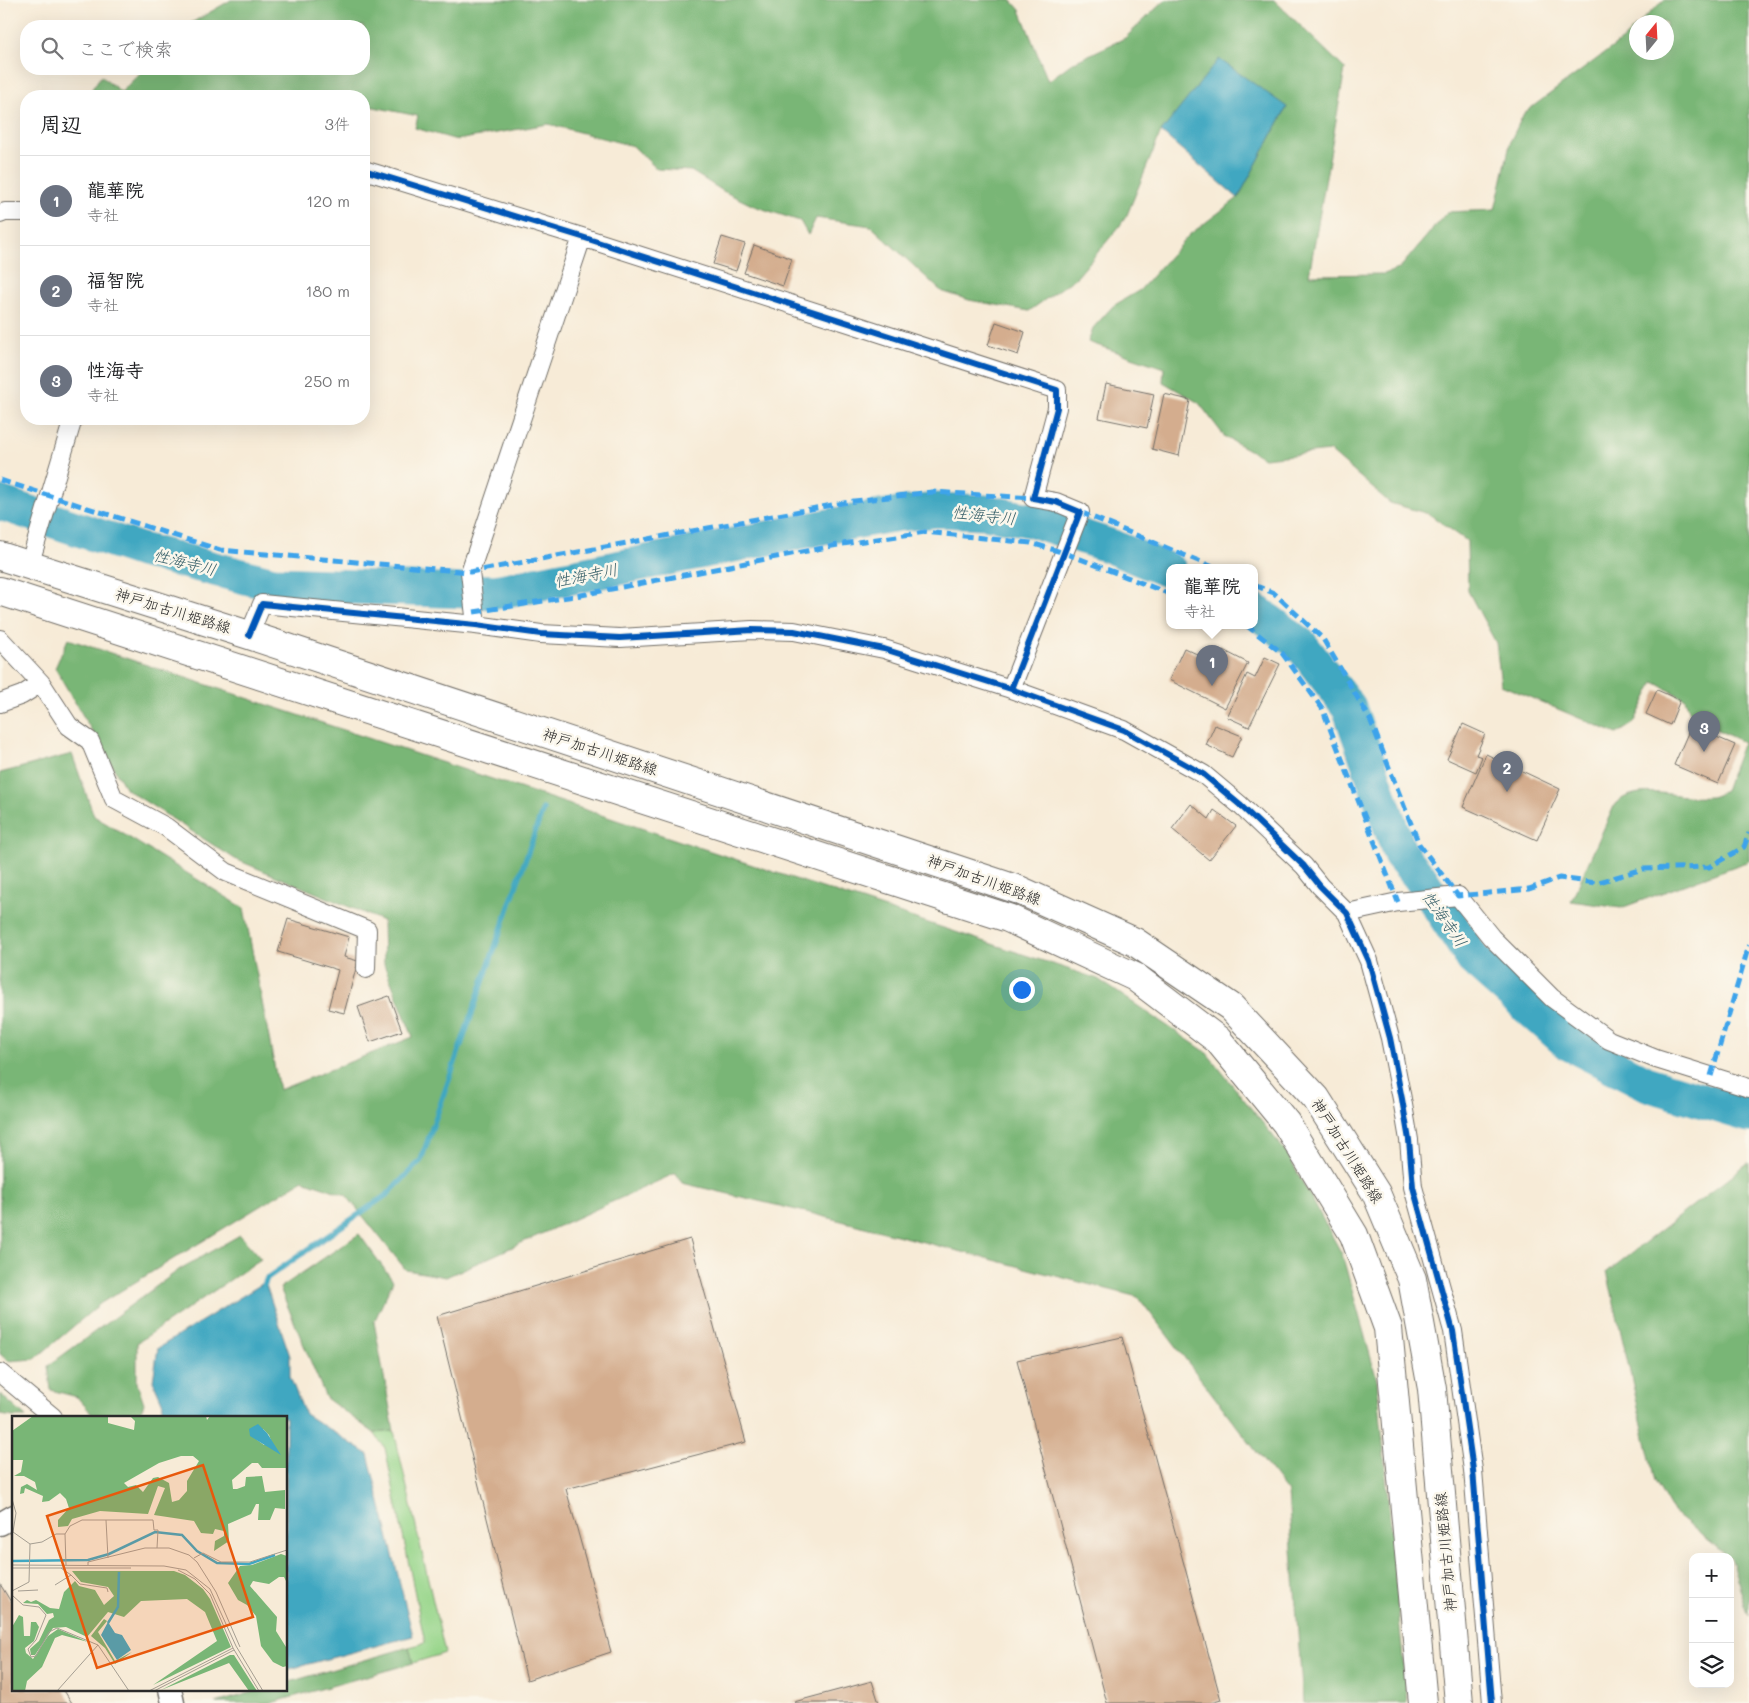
<!DOCTYPE html>
<html lang="ja">
<head>
<meta charset="utf-8">
<style>
  :root { --surface:#fff; --page:#f2f2f2; --text:#202124; --muted:#757577; --line:#e0e0e0; --accent:#b5179e }
  body { margin:0; font-family:Mali,"Klee One",sans-serif; background:var(--page); color:var(--text) }
  .controls { position:absolute; right:15px; bottom:15px; display:grid; overflow:hidden; border-radius:10px; box-shadow:0 5px 20px #0002 }
  .controls button { width:45px; height:45px; display:grid; place-items:center; padding:0; border:0; border-bottom:1px solid var(--line); background:var(--surface); color:var(--text); font:25px sans-serif }
  .compass { position:absolute; left:1629px; top:15px; width:45px; height:45px; border-radius:50%; background:var(--surface); box-shadow:0 5px 20px #0002; rotate:18deg }
  .you { position:absolute; left:1021px; top:989px; width:18px; height:18px; margin:-12px; border:4px solid #fff; border-radius:50%; background:#1a73e8; box-shadow:0 0 0 8px #1a73e833 }
  .badge { display:grid; place-items:center; width:32px; height:32px; border-radius:50%; background:var(--accent); color:#fff; font-size:16px; font-weight:700 }
  .pin { position:absolute; translate:-50% -41px; filter:drop-shadow(0 1px 2px #0008) }
  .pin::after { content:''; position:absolute; top:26px; width:18px; height:15px; background:inherit; clip-path:polygon(0 0,100% 0,50% 100%) }
  .popup { position:absolute; left:1166px; top:564px; width:92px; height:65px; box-sizing:border-box; display:grid; place-content:center; border-radius:10px; background:var(--surface); filter:drop-shadow(0 1px 4px #0005); font-size:16px; white-space:nowrap; color:var(--muted) }
  .popup b { font-size:19px; color:var(--text) }
  .popup::after { content:''; position:absolute; left:50%; top:100%; margin-left:-10px; border:10px solid transparent; border-top-color:var(--surface) }
  .list { margin:0; padding:0; list-style:none }
  h2 { display:flex; justify-content:space-between; align-items:center; height:65px; margin:0; padding:0 20px; font-size:21px }
  h2 small { font-size:16px; font-weight:400; color:var(--muted) }
  .list li { display:grid; grid-template-columns:32px 1fr auto; gap:15px; align-items:center; box-sizing:border-box; height:90px; padding:0 20px; border-top:1px solid var(--line) }
  .list b { display:block; font-size:19px; white-space:nowrap }
  .list p { margin:0; font-size:16px; white-space:nowrap; color:var(--muted) }
  .list em { font-size:16px; font-style:normal; color:var(--muted) }
  .icon { flex:none; width:28px; height:28px; fill:none; stroke:currentColor; stroke-width:2; stroke-linecap:round; stroke-linejoin:round }
  .map { position:relative; flex:none; width:1749px; height:1703px; overflow:hidden }
  .search { position:absolute; background:var(--surface); box-shadow:0 5px 20px #0002; left:20px; top:20px; width:350px; height:55px; display:flex; align-items:center; gap:12px; box-sizing:border-box; padding:0 18px; border-radius:20px; color:var(--muted); font-size:19px }
  .panel { position:absolute; background:var(--surface); box-shadow:0 5px 20px #0002; left:20px; top:90px; width:350px; height:335px; border-radius:20px }
  .map>svg:first-child { display:block }
  .green { fill:#97d58a; stroke:#61805a }
  .forest { fill:#79b676; stroke:#527050 }
  .water { fill:#41a7c1; stroke:#366976 }
  .lines { fill:none; stroke-linecap:round; stroke-linejoin:round }
  .stream { stroke:#41a7c1; stroke-width:5.5 }
  .river { stroke:#41a7c1; stroke-width:35 }
  .building { fill:#d4ad8e }
  .minor-casing { stroke:#726e67; stroke-width:20 }
  .tertiary-casing { stroke:#726e67; stroke-width:25 }
  .primary-casing { stroke:#726e67; stroke-width:30 }
  .minor { stroke:#fff; stroke-width:18 }
  .tertiary { stroke:#fff; stroke-width:22 }
  .primary { stroke:#fff; stroke-width:28 }
  .quiet { stroke:#3ea3eb; stroke-width:5; stroke-dasharray:10 5; stroke-linecap:butt }
  .cycleway-casing { stroke:#fbf7ec; stroke-width:9 }
  .cycleway { stroke:#0057b8; stroke-width:6 }
  .labels { text-anchor:middle; stroke-width:5; stroke-linejoin:round; paint-order:stroke }
  .street-label { font-size:15px; fill:#2b2b2b; stroke:#fbf7ec }
  .water-label { font-size:16px; font-style:italic; fill:#345d67; stroke:#fbf7ec }
  .inset-river { fill:none; stroke:#41a7c1; stroke-width:2.5 }
  .inset-road { fill:none; stroke:#a59e92; stroke-width:1 }
  .view { fill:#e8590c; fill-opacity:0.15; stroke:#e8590c; stroke-width:2.5 }
  .inset-edge { fill:none; stroke:#2b2b2b; stroke-width:2.5 }
</style>
</head>
<body>
<div class="map">
<svg width="1749" height="1703" viewBox="0 0 1749 1703">
  <rect width="100%" height="100%" fill="#fbf7ec"/>
  <filter id="ink" filterUnits="userSpaceOnUse"><feTurbulence type="fractalNoise" baseFrequency=".02" numOctaves="2"/><feDisplacementMap in="SourceGraphic" scale="10" xChannelSelector="R" yChannelSelector="G"/><feConvolveMatrix kernelMatrix="1 2 1 2 8 2 1 2 1" color-interpolation-filters="sRGB"/></filter>
  <filter id="wash" filterUnits="userSpaceOnUse"><feTurbulence type="fractalNoise" baseFrequency=".0096" numOctaves="4" result="noise"/><feDisplacementMap in="SourceGraphic" scale="20" xChannelSelector="R" yChannelSelector="G"/><feGaussianBlur stdDeviation="1.12" result="paint"/><feColorMatrix in="noise" values="0 0 0 0 0 0 0 0 0 0 0 0 0 0 0 0 0 1.4 0 .05"/><feComposite in="paint" operator="in"/></filter>
  <g filter="url(#wash)">
    <rect width="100%" height="100%" fill="#f7ebd7"/>
    <path class="green" d="M394 1431 445 1653 413 1663 409 1647 425 1643 385 1448 374 1433Z"/>
    <path class="forest" d="M231 0H1011L1020 10 1048 81 1072 63 1125 38 1165 0H1274L1345 69 1309 275 1384 274 1399 269 1447 212 1495 210 1511 140 1524 113 1621 41 1636 26V52H1666V22H1640L1664 0H1749V861L1621 908 1571 901 1615 804C1639 781 1680 800 1710 797 1715 796 1720 793 1725 791L1743 742 1692 718 1685 699 1654 682 1634 723 1617 734 1501 685 1496 643 1468 591 1467 541 1429 514 1390 503 1330 451 1264 458 1225 437 1199 403 1163 382 1164 368 1088 342 1093 328 1113 306 1140 290 1189 235 1238 198 1287 107 1161 132 1127 215 1119 227 1077 277 1029 311 969 300 941 291 871 226 816 218 808 235 800 221 754 206 723 191 691 171 657 169 633 146 548 124 457 140 415 128 418 116 364 105V96H87L101 76 121 92 144 69H364V26H186Z
      M68 639 1098 979 1206 1052 1286 1152 1342 1254 1377 1380 1407 1703H1303L1288 1493 1138 1297 814 1214 682 1183 676 1173 446 1277 406 1270 346 1195 303 1180 101 1303 35 1359 8 1361 0 1354V773L72 754 94 816 244 908 279 1090 413 1037 384 964 383 921 235 859 126 789 55 668Z
      M1749 1162V1616L1730 1557 1672 1511 1655 1481 1607 1272Z
      M359 1234 393 1281 374 1322 394 1431 374 1433 326 1398 280 1288Z
      M240 1235 261 1259 137 1343V1383L144 1403 140 1417H95L77 1397 51 1390 48 1366 180 1269Z
      M0 1394 26 1417H14L0 1415Z
      M409 1647 413 1663 271 1703H216L263 1689H286V1683Z"/>
    <path class="water" d="M1219 59 1287 107 1238 198 1161 132Z
      M265 1282 290 1356V1377L305 1414 368 1454 413 1636 286 1670V1417H160L163 1404 153 1381 158 1348Z"/>
    <g class="lines">
      <path class="stream" d="M263 1288 267 1278 388 1194 421 1160 543 809"/>
      <path class="river" d="M0 503 141 550 273 584 496 592 824 527 898 514 938 510 985 512 1035 521 1110 546 1170 571
        M1254 610 1301 645 1349 707 1400 854 1419 876 1473 959 1568 1043 1648 1084 1749 1115"/>
    </g>
    <g id="blocks">
      <path class="building" d="M722 237 745 244 736 271 713 264Z
        M754 245 792 259 783 286 744 273Z
        M996 322 1025 332 1018 355 988 345Z
        M1106 384 1154 394 1147 428 1099 418Z
        M1164 394 1190 400 1179 456 1152 449Z
        M1184 648 1216 663 1223 650 1248 663 1225 708 1169 680Z
        M1265 657 1280 664 1249 727 1227 717 1247 674 1255 678Z
        M1657 690 1680 700 1670 725 1646 714Z
        M1463 724 1485 734 1476 755 1482 757 1476 772 1447 759Z
        M1215 725 1242 736 1232 757 1206 745Z
        M1691 726 1735 745 1718 784 1674 765Z
        M1486 754 1560 789 1537 840 1463 807Z
        M1191 804 1209 819 1214 810 1236 826 1209 860 1172 829Z
        M288 919 349 937 344 957 358 961 344 1013 328 1009 338 970 278 952Z
        M389 996 402 1031 370 1042 358 1007Z
        M690 1239 746 1442 566 1489 611 1652 527 1680 437 1316Z
        M1122 1337 1221 1700 1211 1703H1107L1017 1360Z
        M0 1584 14 1607V1689H63L72 1703H0Z
        M872 1681 879 1703H795L794 1702Z"/>
    </g>
  </g>
  <g filter="url(#ink)">
    <use href="#blocks" fill-opacity="0" stroke="#726e67" stroke-width="1"/>
    <g class="lines">
      <g class="minor-casing">
        <path id="minor" d="M364 170 582 237 1057 390V408L1033 498 1056 502 1080 512 1011 689
          M0 214 5 212H26
          M29 566 73 419
          M476 625 470 572 582 237
          M249 635 262 604 476 625 541 634 620 638 752 630 794 631 884 649 1011 689 1124 730 1203 774 1240 805 1304 866 1320 886 1347 913 1369 961 1390 1038 1402 1099 1409 1140 1413 1187 1453 1331 1473 1470 1492 1703
          M0 639 41 683 22 695 0 703
          M41 683 69 726 90 741 114 799 166 827 226 872 367 930 366 969
          M1347 913 1398 902 1458 896 1491 937 1552 998 1609 1040 1656 1059 1749 1088
          M0 1373 53 1417"/>
      </g>
      <g class="tertiary-casing">
        <path id="tertiary" d="M0 1524 14 1516
          M170 1689 173 1703"/>
      </g>
      <g class="primary-casing">
        <path id="primary" d="M0 556 249 635 1019 890 1135 942 1231 1007 1316 1098 1376 1193 1412 1279 1432 1389 1459 1703
          M0 591 1008 918 1135 977 1218 1040 1286 1123 1354 1235 1388 1328 1423 1703"/>
      </g>
      <use href="#minor" class="minor"/>
      <use href="#tertiary" class="tertiary"/>
      <use href="#primary" class="primary"/>
      <path class="quiet" d="M0 480 220 550 470 572 854 501 932 492 1033 498
        M1080 512 1213 567
        M1254 585 1274 593 1323 639 1370 719 1419 844 1458 896 1529 889 1559 878 1596 883 1643 869 1709 867 1744 847 1749 833
        M474 612 581 595 843 544 925 532 1031 543 1065 553 1170 594
        M1246 625 1282 653 1322 708 1398 902
        M1711 1076 1749 945"/>
      <g class="cycleway-casing">
        <path id="cycleway" d="M364 170 582 237 1057 390V408L1033 498 1056 502 1080 512 1011 689
          M249 635 262 604 476 625 541 634 620 638 752 630 794 631 884 649 1011 689 1124 730 1203 774 1240 805 1304 866 1320 886 1347 913 1369 961 1390 1038 1402 1099 1409 1140 1413 1187 1453 1331 1473 1470 1492 1703"/>
      </g>
      <use href="#cycleway" class="cycleway"/>
    </g>
  </g>
  <g class="labels">
    <g class="street-label">
      <text transform="translate(173 611) rotate(17)" y="5">神戸加古川姫路線</text>
      <text transform="translate(600 752) rotate(18)" y="5">神戸加古川姫路線</text>
      <text transform="translate(984 880) rotate(20)" y="5">神戸加古川姫路線</text>
      <text transform="translate(1347 1151) rotate(58)" y="5">神戸加古川姫路線</text>
      <text transform="translate(1446 1552) rotate(-95)" y="5">神戸加古川姫路線</text>
    </g>
    <g class="water-label">
      <text transform="translate(984 515) rotate(6)" y="6">性海寺川</text>
      <text transform="translate(185 562) rotate(14)" y="6">性海寺川</text>
      <text transform="translate(586 575) rotate(-11)" y="6">性海寺川</text>
      <text transform="translate(1445 919) rotate(55)" y="6">性海寺川</text>
    </g>
  </g>
  <g transform="translate(12 1416)">
    <rect width="275" height="275" fill="#f7ebd7"/>
    <path d="M21 0H96V7L122 14 123 5 118 0H194L195 4 198 0H275V52H250L246 47H240L220 64 221 73H225L233 70 234 61 250 60 253 76 273 74V93L263 92 258 104H246L247 88H244L239 98 216 108 217 125 202 135 203 125 212 120V115L203 113 201 118 189 117 182 105 142 99 153 72 146 70 136 98 88 95 60 103 56 110 46 111V104L57 92 54 83 48 77 37 85 30 86 31 80 13 72 12 77 8 78 9 71 15 68 25 74 23 66 12 60H2L9 56 11 44H0V15ZM251 13 257 19 260 27 252 29 241 21 239 16ZM169 40H181L187 45 175 65V75L167 84 160 86 157 67 146 61 141 62 131 76 124 69 116 71 112 67 147 47ZM269 138 275 140V167L272 161H267L257 168 241 165 238 170 265 201 264 215 274 231 275 250 271 251 261 246 249 230 244 200 235 189 226 184 216 167 228 150 240 149ZM60 155H162L173 159 191 173 198 183 219 231 141 269 205 225 193 196 175 183 129 185 112 201 96 196 75 221 54 211 41 212 23 239H19L18 233 27 225 37 204 42 201 41 197 35 198 26 188 11 187 15 184 19 186 24 184 38 192 47 193 52 176 63 165 67 170 83 174 92 189 102 180 96 171 69 166ZM7 199 11 201 12 220H18L19 206H24L27 211 22 225 13 232 14 237 21 243 36 220 46 213 76 226 50 219 43 222 30 251 15 265 13 275H0V211ZM92 203 95 205 86 216 103 245 120 236 103 248 93 232 79 220ZM218 239H222L245 275H237L217 247 149 274Z" fill="#79b676" fill-rule="evenodd"/>
    <path d="M246 8 255 17 269 39 238 20 237 13ZM96 206 103 217 110 219 119 234 105 244 89 219Z" fill="#41a7c1"/>
    <path class="inset-river" d="M0 145 76 144 97 138 143 116 170 119 185 135 205 147 237 148 263 139M96 207 106 191 107 156"/>
    <path class="inset-road" d="M275 77V118M0 83 4 97 1 116 18 128 30 126 44 118H53L58 110 70 104H141L142 114H146L145 132M94 104 96 142M53 118 54 149M182 142 191 137 209 146H238L275 134M0 149 152 150 174 154 198 173 224 230 251 275M76 149V146L133 132H157L177 139 185 146 204 176 228 231M0 152H119M166 154 183 163 198 178 221 232 247 275M59 159 68 168 95 172 96 176M43 169 59 159 49 152M0 175 17 166 18 128M6 175 26 174M0 179 11 189 27 191 34 199 24 224 16 233 19 241 24 240 37 216 45 212 86 229M45 275 86 229 117 275M137 275 221 232M142 275 222 234"/>
    <path class="view" d="M191 49 241 201 85 252 35 100Z"/>
    <rect width="275" height="275" class="inset-edge"/>
  </g>
</svg>
<div class="controls">
<button>+</button>
<button>−</button>
<button><svg class="icon" aria-label="layers" viewBox="0 0 24 24"><path d="M12 4l9 5-9 5-9-5zM3 14l9 5 9-5"/></svg></button>
</div>
<svg class="compass" viewBox="-18 -18 36 36"><path d="M0-13l5 13h-10z" fill="#e53935"/><path d="M0 13l5-13h-10z" fill="#757577"/></svg>
<div class="you"></div>
<div class="pin badge" style="left:1212px;top:686px;background:#6b7280">1</div>
<div class="popup"><b>龍華院</b>寺社</div>
<div class="pin badge" style="left:1507px;top:792px;background:#6b7280">2</div>
<div class="pin badge" style="left:1704px;top:752px;background:#6b7280">3</div>
<div class="search"><svg class="icon" aria-label="search" viewBox="0 0 24 24"><circle cx="10" cy="10" r="6"/><path d="M15 15l6 6"/></svg>ここで検索</div>
<section class="panel">
<h2>周辺<small>3件</small></h2>
<ul class="list">
<li><span class="badge" style="background:#6b7280">1</span><div><b>龍華院</b><p>寺社</p></div><em>120 m</em></li>
<li><span class="badge" style="background:#6b7280">2</span><div><b>福智院</b><p>寺社</p></div><em>180 m</em></li>
<li><span class="badge" style="background:#6b7280">3</span><div><b>性海寺</b><p>寺社</p></div><em>250 m</em></li>
</ul>
</section>
</div>
</body>
</html>
